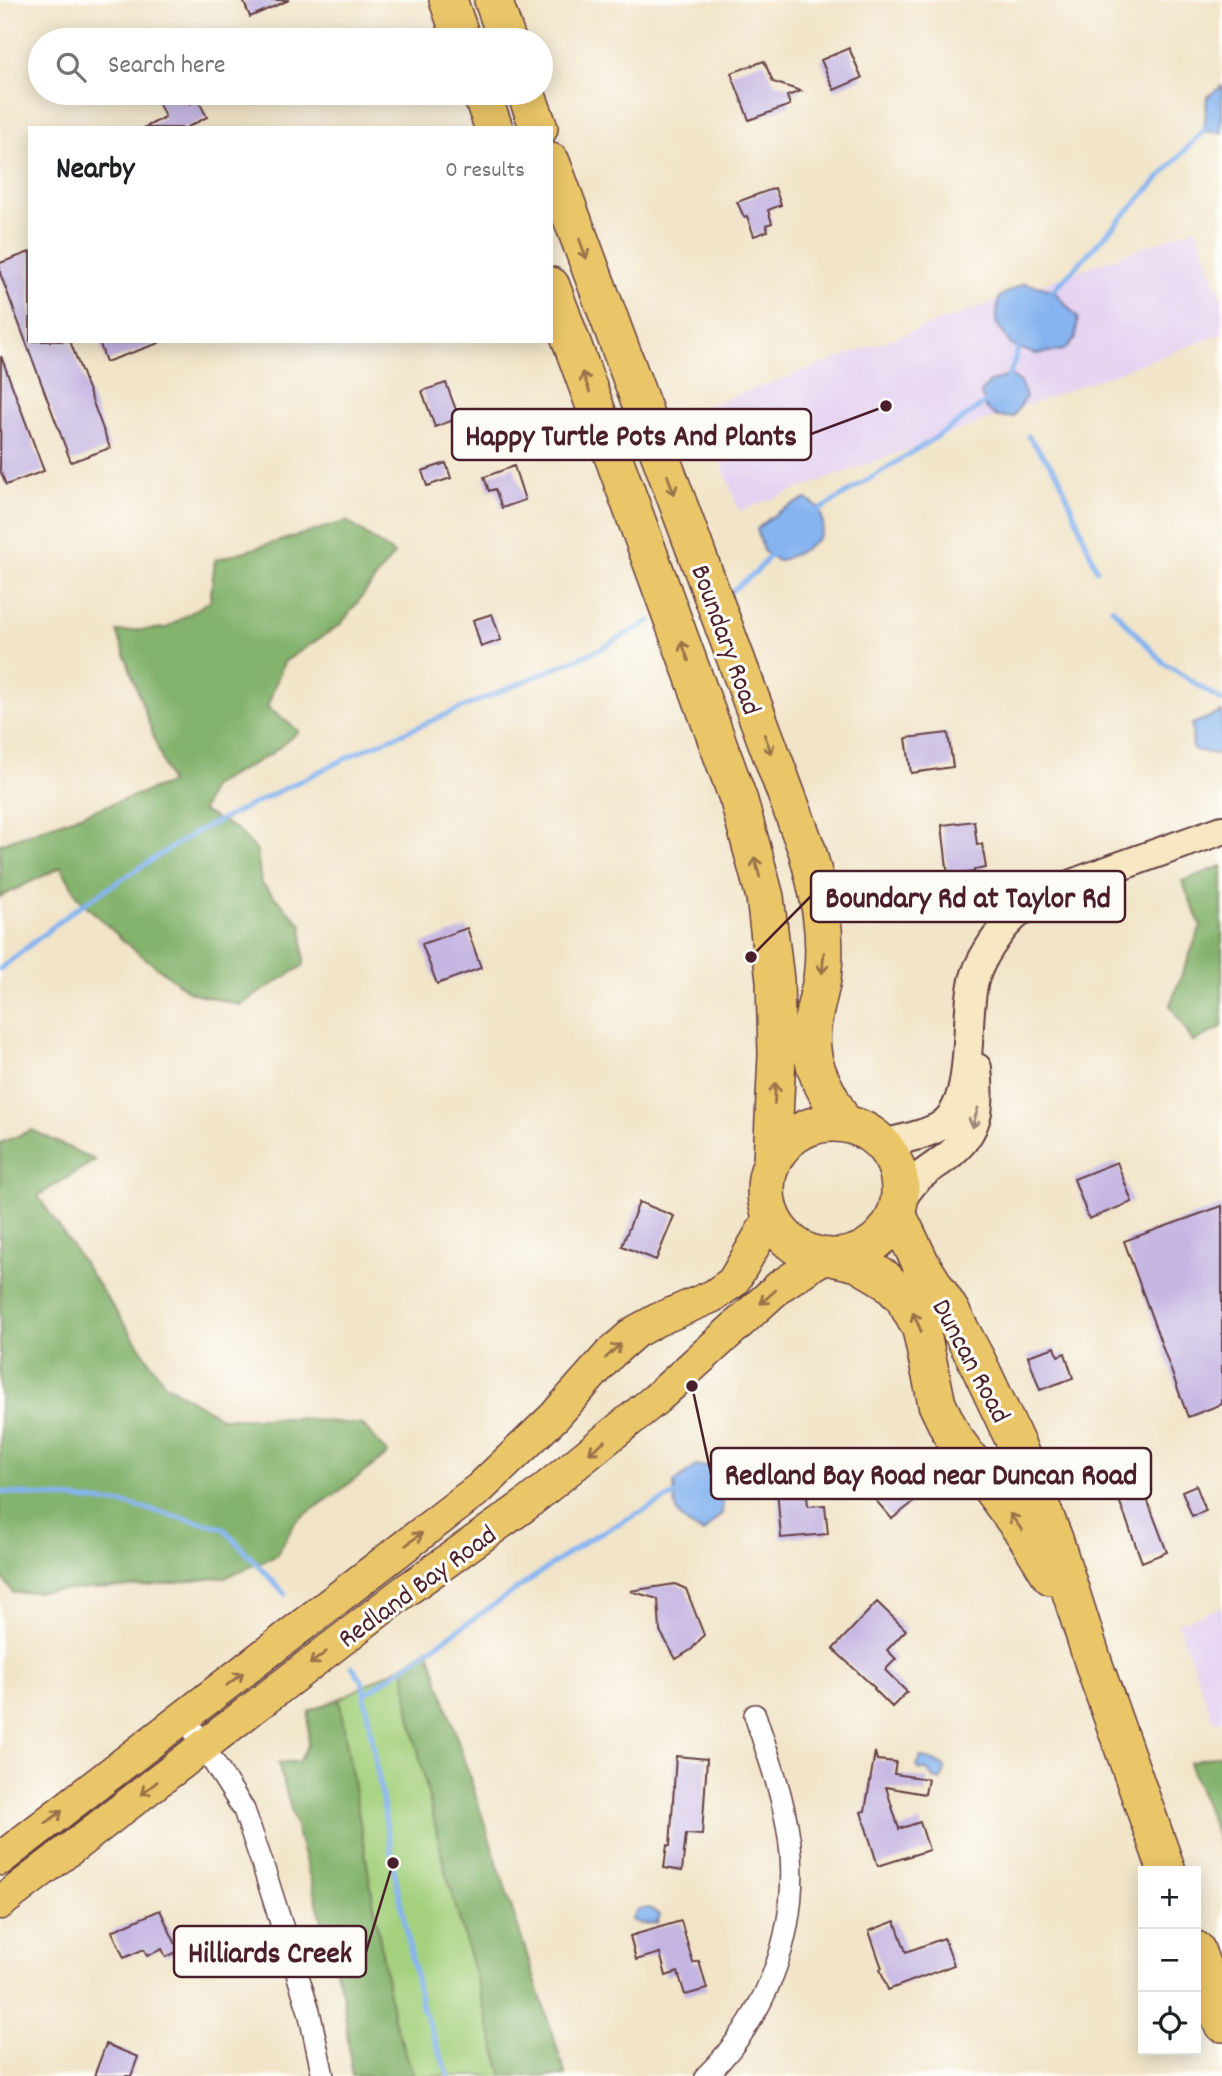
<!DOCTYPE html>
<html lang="en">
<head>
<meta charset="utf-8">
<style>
  :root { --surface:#fff; --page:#f2f2f2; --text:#202124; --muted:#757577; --line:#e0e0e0 }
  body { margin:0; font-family:Dekko,sans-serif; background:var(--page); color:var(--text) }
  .controls { position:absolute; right:21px; bottom:21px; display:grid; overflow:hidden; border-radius:0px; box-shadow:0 4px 18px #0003 }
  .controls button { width:63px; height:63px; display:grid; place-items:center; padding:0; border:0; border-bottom:2px solid var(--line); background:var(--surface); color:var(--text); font:35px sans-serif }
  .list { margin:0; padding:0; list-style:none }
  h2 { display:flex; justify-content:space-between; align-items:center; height:91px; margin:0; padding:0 28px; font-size:30px }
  h2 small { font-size:23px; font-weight:400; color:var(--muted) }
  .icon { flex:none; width:38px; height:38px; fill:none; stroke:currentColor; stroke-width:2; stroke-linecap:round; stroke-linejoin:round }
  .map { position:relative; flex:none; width:1222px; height:2076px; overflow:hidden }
  .search { position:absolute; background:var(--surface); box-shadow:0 4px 18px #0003; left:28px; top:28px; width:525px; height:77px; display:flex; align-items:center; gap:18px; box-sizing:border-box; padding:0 24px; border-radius:38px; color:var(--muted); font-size:26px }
  .panel { position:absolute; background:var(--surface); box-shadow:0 4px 18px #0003; left:28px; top:126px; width:525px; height:217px; border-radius:0px }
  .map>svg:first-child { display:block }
  .built { fill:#e5d3f1 }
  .green { fill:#a5d17e; stroke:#787854; stroke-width:2 }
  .forest { fill:#84b36d; stroke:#67694c; stroke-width:2 }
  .water { fill:#85b4f0; stroke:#686a8e; stroke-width:2 }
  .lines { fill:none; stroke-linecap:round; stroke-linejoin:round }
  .stream { stroke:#85b4f0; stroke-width:5 }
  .building { fill:#c4b5e2 }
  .street-casing { stroke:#633d43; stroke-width:24 }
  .secondary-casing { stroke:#633d43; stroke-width:32 }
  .primary-casing { stroke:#633d43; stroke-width:35 }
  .highway-casing { stroke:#633d43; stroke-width:40 }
  .street { stroke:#fff; stroke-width:21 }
  .secondary { stroke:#f7e8c3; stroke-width:28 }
  .primary { stroke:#ebc669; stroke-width:32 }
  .highway { stroke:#ebc669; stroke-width:37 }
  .oneway { stroke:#9a724a }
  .oneway2 { stroke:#a08477 }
  .labels { text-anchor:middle; stroke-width:6; stroke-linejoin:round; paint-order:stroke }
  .street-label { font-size:28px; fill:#4a1f2b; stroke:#fdfcf7 }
  .leader { fill:none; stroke:#4a1f2b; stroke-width:2.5 }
  .callout-dot { fill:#4a1f2b; stroke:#fdfcf7; stroke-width:2.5 }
  .callout { fill:#fdfcf7; stroke:#4a1f2b; stroke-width:2.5 }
  .callout-label { font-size:30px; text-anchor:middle; font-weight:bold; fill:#4a1f2b }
</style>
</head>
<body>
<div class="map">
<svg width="1222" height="2076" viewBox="0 0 1222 2076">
  <rect width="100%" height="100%" fill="#fdfcf7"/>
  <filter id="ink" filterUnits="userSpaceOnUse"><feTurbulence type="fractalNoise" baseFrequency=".0143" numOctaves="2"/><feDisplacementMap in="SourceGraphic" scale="14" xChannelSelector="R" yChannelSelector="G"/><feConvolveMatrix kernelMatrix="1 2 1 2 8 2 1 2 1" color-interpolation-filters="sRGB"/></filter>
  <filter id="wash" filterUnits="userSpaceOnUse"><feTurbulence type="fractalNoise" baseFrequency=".00686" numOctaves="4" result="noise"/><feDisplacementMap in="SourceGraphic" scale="28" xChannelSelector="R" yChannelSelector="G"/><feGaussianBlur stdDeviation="1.57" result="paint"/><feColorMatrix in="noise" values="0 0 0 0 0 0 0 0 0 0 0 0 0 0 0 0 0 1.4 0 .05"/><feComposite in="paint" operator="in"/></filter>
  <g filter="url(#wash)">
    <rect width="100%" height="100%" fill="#f1e4c8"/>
    <path class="built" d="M1196 228 1222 299V334L739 511 702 408Z
      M1222 1607V1720L1214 1723 1178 1623Z"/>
    <path class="green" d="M404 1665 410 1715 444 1864 503 2076H414L393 2018 339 1699Z"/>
    <path class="forest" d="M347 521 394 554 341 624 284 662 267 707 299 731 271 754 212 786 202 811 238 830 257 851 261 883 302 925 304 965 240 1005 190 992 128 945 79 899 61 867 0 897V844L170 783 117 632 166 628 210 601 215 560Z
      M1222 866V1027L1193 1042 1170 1005 1201 926 1182 881Z
      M32 1130 95 1160 38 1196 165 1384 222 1418H298L363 1425 388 1454 338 1492 296 1521 276 1556 226 1577 148 1586 13 1593 0 1573V1143Z
      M428 1648 566 2076H503L444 1864 410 1715 404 1665Z
      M339 1699 393 2018 414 2076H352L343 1996 278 1763 299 1761 308 1745 309 1711Z
      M1222 1754V1850L1189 1763Z"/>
    <path class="water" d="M1222 86V133L1204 131 1207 97Z
      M1024 283 1053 290 1078 318 1075 339 1064 350 1035 354 1011 345 996 322 999 297Z
      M1010 375 1020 382 1026 397 1013 417H997L987 409 981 393 990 382Z
      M807 499 820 509C821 514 823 521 823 526 822 544 792 556 778 561L763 551 757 529C772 515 787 505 807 499Z
      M1222 712V755L1193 750 1192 724Z
      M696 1466H713L724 1487 722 1513 703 1533C676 1520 674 1512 674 1483Z
      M921 1757 934 1761 945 1767 944 1774 940 1780 934 1778 927 1770H920L917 1766Z
      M650 1908 660 1915 657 1923 642 1924 631 1920 637 1910Z"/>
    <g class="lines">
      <path class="stream" d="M1050 294 1209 125
        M1006 380C1015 369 1014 353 1022 341
        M1028 436 1058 474 1097 570
        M815 513 938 436 988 401
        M729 593 756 572 774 551
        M1112 608 1163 662 1222 701
        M0 969 74 910 194 833 361 751 600 649 650 621
        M0 1492 127 1504 223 1528 285 1594
        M352 1666 362 1680 393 1863 421 2004 449 2076
        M365 1694 589 1539 674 1495"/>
    </g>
    <g id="blocks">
      <path class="building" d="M243 0H289L250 17Z
        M849 48 862 78 834 90 821 60Z
        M764 61 773 82 801 91 787 96 790 105 749 120 731 73Z
        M154 93H185L190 104 198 100 207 117 186 128H144L165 117Z
        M775 188 781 205 768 210 772 223 766 225 768 231 754 236 747 216 744 217 737 202Z
        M30 252V341H70L110 448 71 462 0 273V263Z
        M99 341H159V343L106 362Z
        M1 356 44 471 6 485 0 470Z
        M446 383 459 418 435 427 422 391Z
        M446 463 451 478 427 486 422 471Z
        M514 466 525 500 502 508 495 489 489 491 484 477Z
        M492 614 501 640 481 647 473 620Z
        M948 733 953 767 911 773 906 738Z
        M974 821 977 845 982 844 986 868 974 870V872L948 876 942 825Z
        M467 928 481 968 437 984 422 944Z
        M1117 1162 1132 1202 1089 1219 1074 1179Z
        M639 1202 674 1216 656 1260 622 1246Z
        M1222 1206V1404L1188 1417 1124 1241Z
        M1055 1347 1058 1356 1065 1353 1073 1378 1040 1390 1028 1356Z
        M900 1473 920 1497 892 1519 872 1496Z
        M805 1474 808 1506 825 1505 828 1534 781 1538 776 1476Z
        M1196 1485 1206 1511 1192 1516 1182 1491Z
        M1144 1491 1167 1552 1142 1562 1119 1500Z
        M675 1584 686 1589 704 1635 692 1649 676 1659 660 1631 658 1599 630 1591Z
        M877 1602 906 1630 887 1650 896 1659 885 1670 907 1692 892 1707 874 1689 875 1688 833 1649Z
        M875 1752 877 1760 896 1762 894 1774 928 1779 925 1794 886 1787 899 1829 920 1822 929 1850 878 1866 861 1812 865 1811Z
        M676 1756 707 1759 702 1835 686 1834 682 1871 664 1868 667 1845 670 1846Z
        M160 1910 179 1951 166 1957 162 1949 147 1956 144 1949 124 1958 112 1931Z
        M681 1921 693 1963 699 1961 707 1989 685 1995 678 1972 666 1976 660 1953 636 1960 630 1936Z
        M895 1921 906 1952 944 1938 954 1965 888 1990 880 1969 882 1968 869 1931Z
        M106 2044 138 2057 131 2076H94Z"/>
    </g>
  </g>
  <g filter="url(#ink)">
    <use href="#blocks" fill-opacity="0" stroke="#633d43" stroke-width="2"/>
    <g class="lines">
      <g class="street-casing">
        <path id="street" d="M185 1717 244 1810 262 1863 309 2011 323 2076
          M706 2076C765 2018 797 1938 791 1854 787 1806 770 1761 755 1715"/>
      </g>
      <g class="secondary-casing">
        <path id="secondary" d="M883 1144C900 1139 929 1135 943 1124 977 1099 963 1015 975 977 981 959 993 941 1005 926 1031 896 1075 883 1112 869 1148 856 1185 843 1222 830
          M900 1200C906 1193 911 1185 917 1179 927 1170 938 1164 948 1156 980 1131 981 1105 977 1068"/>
      </g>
      <g class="primary-casing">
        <path id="primary" d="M0 1859 480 1488 554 1417 610 1354 635 1332 657 1320 713 1296 733 1282 771 1216
          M0 1903 405 1591 524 1506 656 1399 780 1286 824 1257"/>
      </g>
      <g class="highway-casing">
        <path id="highway" d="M448 0 462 40
          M493 0 507 40
          M481 93 494 128
          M526 93 539 128
          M551 162 807 850C819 893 828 934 822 979 818 1001 809 1025 812 1049 814 1076 832 1099 843 1123
          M551 286 739 801 765 897 775 980 777 1055 772 1161
          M766 1190a67 67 0 1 1 134 0a67 67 0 1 1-134 0Z
          M897 1214 922 1266 951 1312 977 1361 1017 1446 1054 1539 1095 1668 1167 1871
          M836 1258 858 1263 885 1279 903 1297 921 1329 937 1404 953 1437 1027 1537 1051 1576
          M1196 1950 1222 2023"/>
      </g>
      <use href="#street" class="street"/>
      <use href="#secondary" class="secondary"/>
      <use href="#primary" class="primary"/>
      <use href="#highway" class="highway"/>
    </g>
    <defs><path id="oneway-shaft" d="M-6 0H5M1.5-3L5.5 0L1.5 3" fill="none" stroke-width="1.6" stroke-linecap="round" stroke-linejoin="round" transform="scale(1.75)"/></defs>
    <g class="oneway">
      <use href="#oneway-shaft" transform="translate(583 249) rotate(70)"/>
      <use href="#oneway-shaft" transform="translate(586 382) rotate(-110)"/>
      <use href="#oneway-shaft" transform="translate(671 485) rotate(70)"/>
      <use href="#oneway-shaft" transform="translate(685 651) rotate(-110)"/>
      <use href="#oneway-shaft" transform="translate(768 744) rotate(69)"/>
      <use href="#oneway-shaft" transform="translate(757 867) rotate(-105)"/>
      <use href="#oneway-shaft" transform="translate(823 963) rotate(95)"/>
      <use href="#oneway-shaft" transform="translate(775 1093) rotate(-87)"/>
      <use href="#oneway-shaft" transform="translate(768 1297) rotate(138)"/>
      <use href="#oneway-shaft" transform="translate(917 1322) rotate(-114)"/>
      <use href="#oneway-shaft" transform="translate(613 1351) rotate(-43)"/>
      <use href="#oneway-shaft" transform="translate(597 1447) rotate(141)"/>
      <use href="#oneway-shaft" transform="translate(1016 1522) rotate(-126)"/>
      <use href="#oneway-shaft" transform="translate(414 1539) rotate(-38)"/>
      <use href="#oneway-shaft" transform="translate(318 1658) rotate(142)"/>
      <use href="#oneway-shaft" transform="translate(235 1679) rotate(-38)"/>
      <use href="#oneway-shaft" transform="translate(149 1788) rotate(142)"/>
      <use href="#oneway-shaft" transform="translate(54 1817) rotate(-37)"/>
    </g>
    <use class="oneway2" href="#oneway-shaft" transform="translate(975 1118) rotate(107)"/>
  </g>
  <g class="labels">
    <g class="street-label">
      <text transform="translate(728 639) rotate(70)" y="10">Boundary Road</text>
      <text transform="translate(973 1360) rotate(62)" y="10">Duncan Road</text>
      <text transform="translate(416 1585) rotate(-36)" y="10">Redland Bay Road</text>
    </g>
  </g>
  <path class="leader" d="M886 406L811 434M751 957L811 896M692 1386L711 1474M393 1863L366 1952"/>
  <g class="callout-dot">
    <circle cx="886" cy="406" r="7"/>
    <circle cx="751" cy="957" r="7"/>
    <circle cx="692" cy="1386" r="7"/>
    <circle cx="393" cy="1863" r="7"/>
  </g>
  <g class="callout">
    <rect x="452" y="409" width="359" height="51" rx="7"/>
    <rect x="811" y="871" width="314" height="51" rx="7"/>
    <rect x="711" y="1448" width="440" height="51" rx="7"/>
    <rect x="174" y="1926" width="192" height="51" rx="7"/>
  </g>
  <g class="callout-label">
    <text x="631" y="445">Happy Turtle Pots And Plants</text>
    <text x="968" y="907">Boundary Rd at Taylor Rd</text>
    <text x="931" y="1484">Redland Bay Road near Duncan Road</text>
    <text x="270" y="1962">Hilliards Creek</text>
  </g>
</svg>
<div class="controls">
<button>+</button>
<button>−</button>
<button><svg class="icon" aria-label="locate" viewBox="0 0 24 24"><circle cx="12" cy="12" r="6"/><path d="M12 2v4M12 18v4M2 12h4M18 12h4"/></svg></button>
</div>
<div class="search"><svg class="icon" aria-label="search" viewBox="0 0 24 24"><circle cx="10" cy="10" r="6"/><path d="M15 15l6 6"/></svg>Search here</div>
<section class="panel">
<h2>Nearby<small>0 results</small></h2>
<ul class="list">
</ul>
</section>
</div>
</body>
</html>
